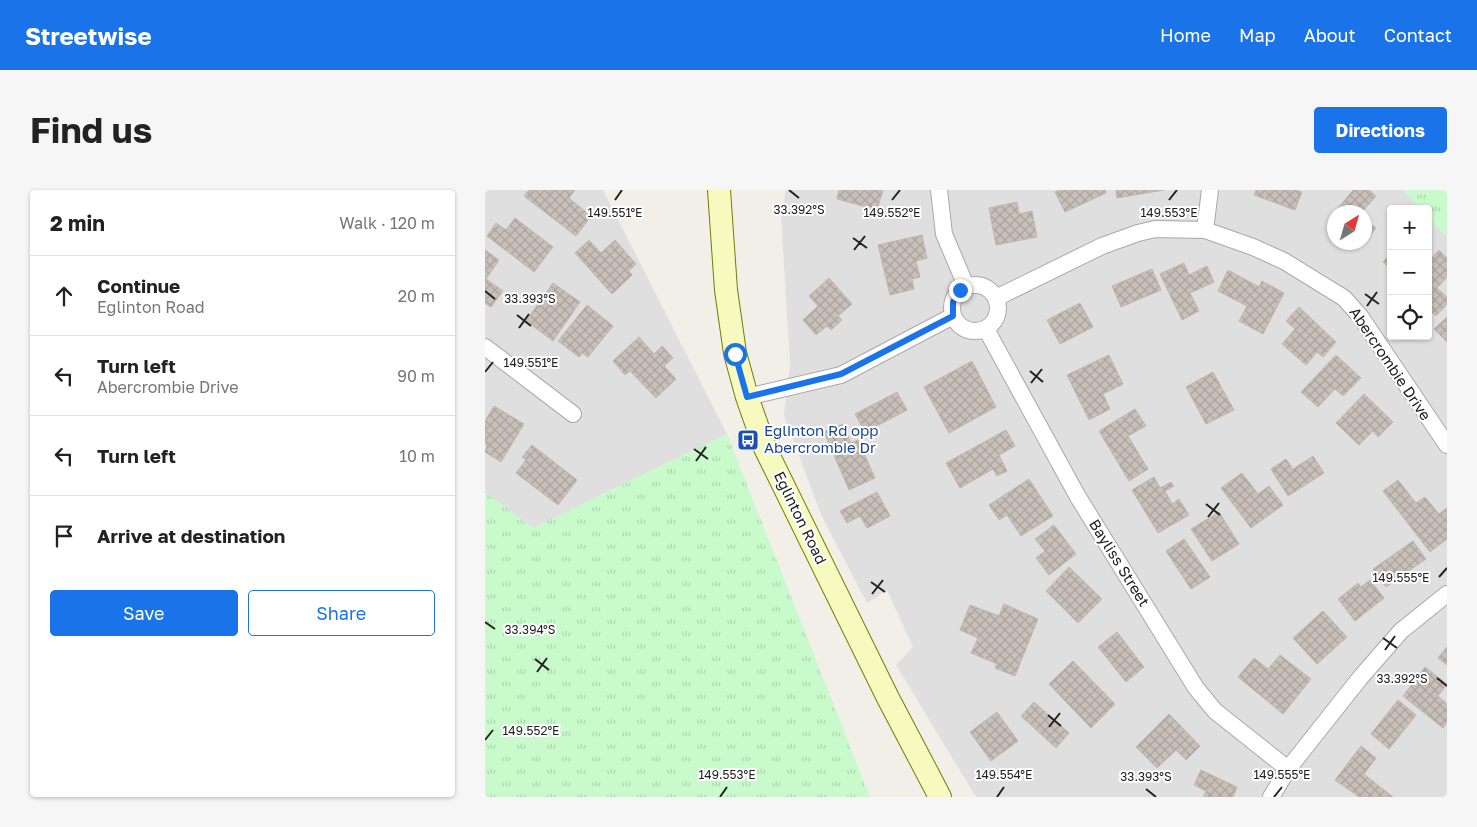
<!DOCTYPE html>
<html lang="en">
<head>
<meta charset="utf-8">
<style>
  :root { --surface:#fff; --page:#f6f6f6; --text:#222; --muted:#767676; --line:#e0e0e0; --accent:#1a73e8 }
  body { margin:0; font-family:"Golos Text",sans-serif; background:var(--page); color:var(--text) }
  .controls { position:absolute; right:15px; top:15px; display:grid; overflow:hidden; border-radius:5px; box-shadow:0 1px 4px #0004 }
  .controls button { width:45px; height:45px; display:grid; place-items:center; padding:0; border:0; border-bottom:1px solid var(--line); background:var(--surface); color:var(--text); font:25px sans-serif }
  .compass { position:absolute; left:842px; top:15px; width:45px; height:45px; border-radius:50%; background:var(--surface); box-shadow:0 1px 4px #0004; rotate:37deg }
  .stop { position:absolute; width:15px; height:15px; margin:-11px; border:4px solid #1a73e8; border-radius:50%; background:#fff }
  .stop.end { background:#1a73e8; border-color:#fff; box-shadow:0 1px 5px #0008 }
  .list { margin:0; padding:0; list-style:none }
  h2 { display:flex; justify-content:space-between; align-items:center; height:65px; margin:0; padding:0 20px; font-size:21px }
  h2 small { font-size:16px; font-weight:400; color:var(--muted) }
  .list li { display:grid; grid-template-columns:32px 1fr auto; gap:15px; align-items:center; box-sizing:border-box; height:80px; padding:0 20px; border-top:1px solid var(--line) }
  .list b { display:block; font-size:19px; white-space:nowrap }
  .list p { margin:0; font-size:16px; white-space:nowrap; color:var(--muted) }
  .list em { font-size:16px; font-style:normal; color:var(--muted) }
  .actions { display:flex; gap:10px; padding:15px 20px }
  .actions a { flex:1; padding:11px 0; border:1px solid var(--accent); border-radius:5px; text-align:center; font-size:18px; color:var(--accent) }
  .actions .main { background:var(--accent); color:#fff }
  .icon { flex:none; width:28px; height:28px; fill:none; stroke:currentColor; stroke-width:2; stroke-linecap:round; stroke-linejoin:round }
  .map { position:relative; flex:none; width:962px; height:607px; overflow:hidden; border-radius:5px }
  header { display:flex; align-items:center; gap:30px; box-sizing:border-box; height:70px; padding:0 25px; background:var(--accent); color:#fff }
  header strong { font-size:24px }
  nav { display:flex; gap:28px; margin-inline-start:auto; font-size:18px }
  .intro { display:flex; align-items:center; justify-content:space-between; box-sizing:border-box; height:120px; padding:0 30px }
  h1 { margin:0; font-size:35px }
  .button { padding:12px 22px; border-radius:5px; background:var(--accent); color:#fff; font-size:18px; font-weight:700 }
  main { display:flex; gap:30px; padding:0 30px }
  aside { flex:1; background:var(--surface); border-radius:5px; box-shadow:0 1px 4px #0004 }
  .map>svg:first-child { display:block }
  .residential { fill:#e0dfdf; fill-rule:evenodd }
  .park { fill:url(#park-tufts) }
  .building { fill:url(#building-cross-hatch); stroke:#c4b6ab }
  .lines { fill:none; stroke-linecap:round; stroke-linejoin:round }
  .street-casing { stroke:#a9a9a9; stroke-width:18 }
  .secondary-casing { stroke:#707d05; stroke-width:24 }
  .street { stroke:#fff; stroke-width:16 }
  .secondary { stroke:#f7fabf; stroke-width:22 }
  .route { stroke:#1a73e8; stroke-width:6 }
  .ticks { fill:none; stroke:#222; stroke-width:2 }
  .labels { text-anchor:middle; stroke-width:4; stroke-linejoin:round; paint-order:stroke }
  .street-label { font-size:15px; fill:#222; stroke:#fff }
  .transit-label { font-size:15px; fill:#164399; stroke:#fff; text-anchor:start }
  .ticks-label { font-size:12px; text-anchor:middle; fill:#222; stroke:#fff; stroke-width:4; stroke-linejoin:round; paint-order:stroke }
</style>
</head>
<body>
<header>
<strong>Streetwise</strong>
<nav><a>Home</a><a>Map</a><a>About</a><a>Contact</a></nav>
</header>
<div class="intro"><h1>Find us</h1><a class="button">Directions</a></div>
<main>
<aside>
<h2>2 min<small>Walk · 120 m</small></h2>
<ul class="list">
<li><svg class="icon" aria-label="ahead" viewBox="0 0 24 24"><path d="M12 20V5M6 11l6-6 6 6"/></svg><div><b>Continue</b><p>Eglinton Road</p></div><em>20 m</em></li>
<li><svg class="icon" aria-label="left" viewBox="0 0 24 24"><path d="M17 20v-9H6M10 6l-5 5 5 5"/></svg><div><b>Turn left</b><p>Abercrombie Drive</p></div><em>90 m</em></li>
<li><svg class="icon" aria-label="left" viewBox="0 0 24 24"><path d="M17 20v-9H6M10 6l-5 5 5 5"/></svg><div><b>Turn left</b></div><em>10 m</em></li>
<li><svg class="icon" aria-label="arrive" viewBox="0 0 24 24"><path d="M6 21V4h12l-3 4 3 4H6"/></svg><div><b>Arrive at destination</b></div></li>
</ul>
<div class="actions"><a class="main">Save</a><a>Share</a></div>
</aside>
<div class="map">
<svg width="962" height="607" viewBox="0 0 962 607">
  <defs>
    <pattern id="park-tufts" width="24" height="20" patternUnits="userSpaceOnUse" patternTransform="scale(1.25)"><rect width="24" height="20" fill="#c8facc"/><path d="M3 7l-1-3M5 7V3M7 7l1-3M15 17l-1-3M17 17v-4M19 17l1-3" fill="none" stroke="#acd6af"/></pattern>
    <pattern id="building-cross-hatch" width="8" height="8" patternUnits="userSpaceOnUse" patternTransform="scale(1.25)"><rect width="8" height="8" fill="#c7bfb8"/><path d="M0 0l8 8M0 8l8-8" fill="none" stroke="#aba49e"/></pattern>
  </defs>
  <rect width="100%" height="100%" fill="#f2efe9"/>
  <path class="residential" d="M0 0H118L242 244 48 338 0 302Z
    M301 0H918L936 19H906V146H943V27L962 47V607H491L411 475 428 457 402 400 382 413 337 327 299 226 305 173 296 27ZM849 22H879V52H849Z"/>
  <path class="park" d="M918 0H962V47L943 27V19H936Z
    M242 244 385 607H0V302L48 338Z"/>
  <path class="building" d="M44 0H90L84 8 106 26 91 46 39 6Z
    M354 0H398L392 20 352 9Z
    M574 0H620L621 3 580 22 570 2Z
    M631 0H679L632 8Z
    M771 0H811L817 2 810 20 769 5Z
    M868 0H884L891 6 877 22H850Z
    M532 12 534 24 547 21 552 47 511 55 504 18Z
    M30 28 68 57 49 82 2 46 11 33 21 40Z
    M879 29 891 38 879 52Z
    M437 45 442 68 431 71 435 87 427 89 429 99 405 105 393 55Z
    M104 50 116 63 130 50 151 74 144 81 147 85 127 104 90 63Z
    M0 60 14 70 1 89 18 101 6 117 0 113Z
    M954 60 962 68V87L952 98 962 107V114L951 126 943 119V72Z
    M906 63V79L898 72Z
    M699 73 704 85 722 76 729 92 705 103 714 121 697 130 675 84Z
    M667 79 676 100 636 117 627 96Z
    M743 80 774 97 777 91 799 103 778 144 754 131 762 116 733 101Z
    M344 88 367 114 353 126 357 130 346 140 342 136 331 145 318 130 333 116 324 106Z
    M68 93 95 112 68 151 41 131Z
    M595 113 608 137 575 154 562 130Z
    M102 115 128 136 103 167 97 163 94 167 73 151Z
    M814 117 851 152 838 167 832 162 821 175 797 154 810 139 801 131Z
    M962 127V152L949 139Z
    M154 147 169 164 177 156 188 168 179 176 191 189 171 208 145 181 140 185 128 171Z
    M624 165 638 194 618 204 625 219 604 230 582 185Z
    M851 165 876 188 858 206 850 199 833 217 816 202Z
    M487 171 511 217 464 243 439 197Z
    M728 182 749 220 721 234 701 197Z
    M412 202 422 220 380 242 370 224Z
    M879 204 908 232 893 247 888 241 874 255 851 233Z
    M9 216 39 234 16 272 0 262 2 255 0 254V231Z
    M650 219 661 236 643 246 663 279 644 291 614 241Z
    M358 234 366 253 373 250 390 288 364 300 339 242Z
    M521 240 530 256 514 265 522 281 512 286 508 279 475 298 461 273Z
    M47 255 92 290 73 315 31 283 41 270 37 267Z
    M828 266 839 283 803 306 786 279 801 269 808 279Z
    M757 283 773 304 784 296 798 315 766 338 736 298Z
    M669 287 675 298 686 292 689 296 680 301 687 314 694 309 704 325 673 343 647 300Z
    M544 289 568 326 536 346 522 325 514 330 504 315Z
    M913 290 931 313 940 307 954 324 962 318V349L945 362 898 301Z
    M392 302 405 326 382 338 375 326 362 333 355 321Z
    M734 322 754 354 727 371 706 339Z
    M569 335 591 364 564 385 551 368 560 361 550 349Z
    M699 349 725 387 706 399 681 361Z
    M928 351 941 369 901 397 888 379Z
    M584 377 617 409 593 433 561 401Z
    M885 390 899 408 870 431 853 409 873 393 876 397Z
    M519 414 553 429 530 486 510 478 512 474 486 463 493 448 475 440 485 415 514 426Z
    M838 421 862 447 832 474 808 448Z
    M632 442 659 477 641 492 613 457Z
    M962 457V475L953 468Z
    M795 465 826 489 798 524 753 487 769 468 783 479Z
    M588 471 630 514 606 538 564 494Z
    M940 477 962 494 953 506 962 514V532L958 538 918 506Z
    M913 510 931 525 904 559 886 544Z
    M549 512 584 543 571 558 536 526Z
    M512 522 533 551 506 571 485 542Z
    M684 524 715 556 701 570 691 560 672 578 651 557Z
    M876 556 891 568 879 584 908 607H874L850 590Z
    M716 580 752 597 748 607H718L721 601 709 595Z"/>
  <g class="lines">
    <g class="street-casing">
      <path id="street" d="M454 0 459 44 481 96
        M720 40 725 0
        M467 118a23 23 0 1 1 46 0a23 23 0 1 1-46 0Z
        M511 108 617 56 653 43 670 39 720 40 768 57 799 71 859 108 875 126 962 255
        M501 139 593 307 711 498 730 521 803 579
        M0 157 88 224
        M262 207 356 185 468 126
        M786 607 803 579 875 488 916 441 962 404"/>
    </g>
    <g class="secondary-casing">
      <path id="secondary" d="M234 0 241 100 250 163 262 207 280 258 403 508 455 607"/>
    </g>
    <use href="#street" class="street"/>
    <use href="#secondary" class="secondary"/>
  </g>
  <g class="lines">
    <path class="route" d="M250 164 262 207 356 184 468 126V112L475 100"/>
  </g>
  <path class="ticks" d="M304 0 314 8M130 10 137 0M407 10 415 0M684 10 692 0M368 48 382 58M369 60 380 46M0 101 10 109M880 104 894 114M882 116 892 102M32 125 46 136M34 138 44 124M545 181 558 192M0 182 8 172M546 193 557 179M209 259 223 269M211 271 221 257M721 314 735 325M723 327 734 313M954 387 962 378M386 392 400 402M387 404 398 390M0 432 10 439M898 448 912 458M900 460 910 446M50 469 64 480M52 482 62 468M952 488 962 496M563 525 576 536M564 537 575 523M0 550 8 540M661 599 671 607M235 607 242 597M512 607 519 597M789 607 797 597"/>
  <defs>
    <g id="bus-square" transform="scale(1.125)"><rect x="-9" y="-9" width="18" height="18" rx="4" fill="#1a4fb4" stroke="#fff"/><path d="M-5-6H5V4H4V6H2V4H-2V6H-4V4H-5ZM-3.5-4V0h7V-4ZM-3.5 1.2v1.5H-2V1.2ZM2 1.2v1.5H3.5V1.2Z" fill="#fff"/></g>
  </defs>
  <g fill-rule="evenodd">
    <use href="#bus-square" x="263" y="250"/>
  </g>
  <g class="labels">
    <g class="street-label">
      <text transform="translate(905 174) rotate(56)" y="5">Abercrombie Drive</text>
      <text transform="translate(315 328) rotate(64)" y="5">Eglinton Road</text>
      <text transform="translate(634 373) rotate(58)" y="5">Bayliss Street</text>
    </g>
    <g class="transit-label">
      <text x="279" y="246">Eglinton Rd opp<tspan x="279" dy="17">Abercrombie Dr</tspan></text>
    </g>
  </g>
  <g class="ticks-label">
    <text x="314" y="24">33.392°S</text>
    <text x="130" y="27">149.551°E</text>
    <text x="407" y="27">149.552°E</text>
    <text x="684" y="27">149.553°E</text>
    <text x="45" y="113">33.393°S</text>
    <text x="46" y="177">149.551°E</text>
    <text x="916" y="392">149.555°E</text>
    <text x="45" y="444">33.394°S</text>
    <text x="917" y="493">33.392°S</text>
    <text x="46" y="545">149.552°E</text>
    <text x="242" y="589">149.553°E</text>
    <text x="519" y="589">149.554°E</text>
    <text x="797" y="589">149.555°E</text>
    <text x="661" y="591">33.393°S</text>
  </g>
</svg>
<div class="controls">
<button>+</button>
<button>−</button>
<button><svg class="icon" aria-label="locate" viewBox="0 0 24 24"><circle cx="12" cy="12" r="6"/><path d="M12 2v4M12 18v4M2 12h4M18 12h4"/></svg></button>
</div>
<svg class="compass" viewBox="-18 -18 36 36"><path d="M0-13l5 13h-10z" fill="#e53935"/><path d="M0 13l5-13h-10z" fill="#767676"/></svg>
<div class="stop" style="left:250px;top:164px"></div>
<div class="stop end" style="left:475px;top:100px"></div>
</div>
</main>
</body>
</html>
